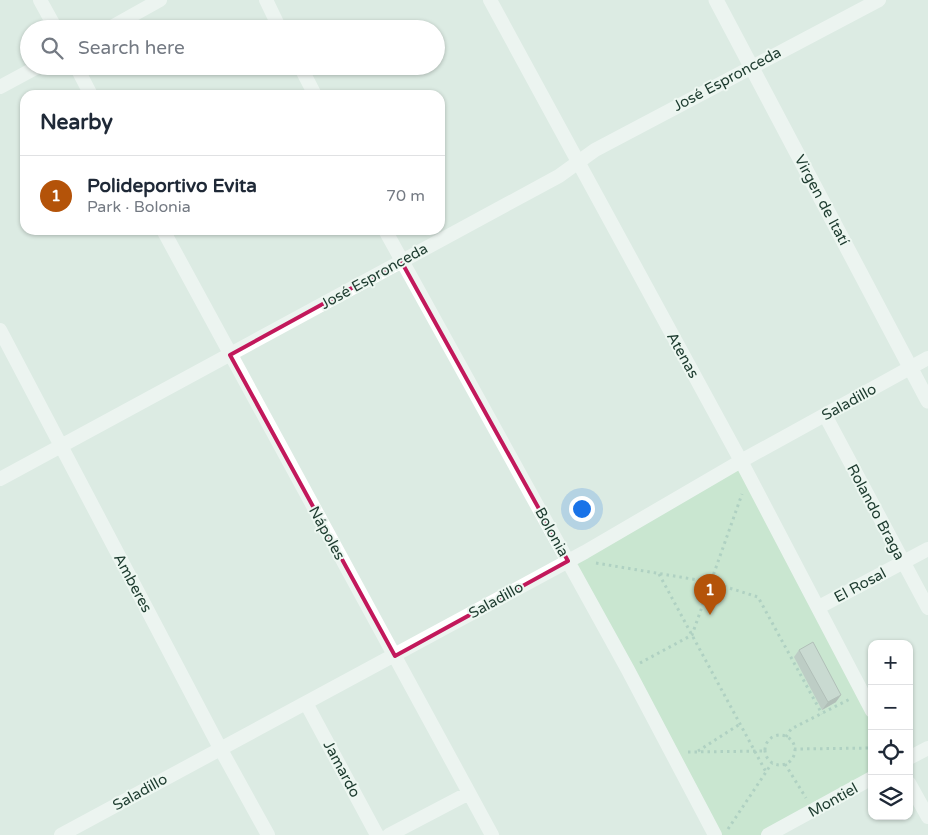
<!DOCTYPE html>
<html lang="en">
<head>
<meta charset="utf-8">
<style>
  :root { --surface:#fff; --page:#f6f6f7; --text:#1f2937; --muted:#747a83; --line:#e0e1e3; --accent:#b45309 }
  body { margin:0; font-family:"Varela Round",sans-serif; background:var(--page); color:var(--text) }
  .controls { position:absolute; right:15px; bottom:15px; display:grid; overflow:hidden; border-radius:10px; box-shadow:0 1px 4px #0004 }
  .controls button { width:45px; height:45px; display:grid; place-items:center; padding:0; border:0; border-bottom:1px solid var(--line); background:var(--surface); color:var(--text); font:25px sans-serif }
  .you { position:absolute; left:581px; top:508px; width:18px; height:18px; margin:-12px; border:4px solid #fff; border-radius:50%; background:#1a73e8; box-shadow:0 0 0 8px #1a73e833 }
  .badge { display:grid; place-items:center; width:32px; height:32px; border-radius:50%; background:var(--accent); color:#fff; font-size:16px; font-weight:700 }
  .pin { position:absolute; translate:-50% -41px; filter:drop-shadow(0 1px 2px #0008) }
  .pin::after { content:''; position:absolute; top:26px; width:18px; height:15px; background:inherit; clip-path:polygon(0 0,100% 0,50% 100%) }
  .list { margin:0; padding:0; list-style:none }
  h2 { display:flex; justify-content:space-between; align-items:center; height:65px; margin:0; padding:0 20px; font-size:21px }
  h2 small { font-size:16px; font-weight:400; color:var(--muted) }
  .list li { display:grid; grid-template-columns:32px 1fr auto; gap:15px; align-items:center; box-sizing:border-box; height:80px; padding:0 20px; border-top:1px solid var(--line) }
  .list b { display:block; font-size:19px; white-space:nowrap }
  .list p { margin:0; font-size:16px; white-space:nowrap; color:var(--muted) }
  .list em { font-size:16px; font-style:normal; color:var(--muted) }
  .icon { flex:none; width:28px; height:28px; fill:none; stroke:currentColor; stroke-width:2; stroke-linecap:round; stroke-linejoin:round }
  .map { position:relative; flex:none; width:928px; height:835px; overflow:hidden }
  .search { position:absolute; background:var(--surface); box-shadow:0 1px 4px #0004; left:20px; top:20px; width:425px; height:55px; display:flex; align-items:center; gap:12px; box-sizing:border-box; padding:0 18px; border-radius:28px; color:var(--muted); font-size:19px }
  .panel { position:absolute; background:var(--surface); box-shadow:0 1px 4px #0004; left:20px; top:90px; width:425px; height:145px; border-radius:15px }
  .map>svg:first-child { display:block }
  .green { fill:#b2dfb9 }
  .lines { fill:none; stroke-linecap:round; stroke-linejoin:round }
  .path { stroke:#79b299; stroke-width:3; stroke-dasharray:2.5 4; stroke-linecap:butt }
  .street { stroke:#fff; stroke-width:14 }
  .secondary { stroke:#fff; stroke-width:15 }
  .wall { fill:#98a9a1 }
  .shaded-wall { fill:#7c8a83 }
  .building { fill:#b1c5bb; stroke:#7c8a83 }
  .marked { fill:none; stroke:#c2185b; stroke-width:4; stroke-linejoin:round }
  .labels { text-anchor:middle; stroke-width:4; stroke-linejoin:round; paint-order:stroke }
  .street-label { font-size:15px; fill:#1d3b2f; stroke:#edf7f1 }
</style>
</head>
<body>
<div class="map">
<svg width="928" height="835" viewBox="0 0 928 835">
  <rect width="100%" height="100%" fill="#dcebe3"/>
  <path class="green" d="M741 461 872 711V778L768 835H715L568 561Z"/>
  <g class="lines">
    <path class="path" d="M596 563 710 582 758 597 822 714
      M659 574 766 772
      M640 663 692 635 742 494
      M765 750a15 15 0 1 1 30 0a15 15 0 1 1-30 0Z
      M786 737 791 729 850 699
      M794 749 872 748
      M698 751 740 724
      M688 752 765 751
      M785 764 806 798
      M728 829 772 763"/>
    <path class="street" d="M40 0 56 29
      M266 0 280 29
      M490 0 741 461 872 711
      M108 29 160 0
      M76 66 91 95
      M300 66 315 95
      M0 87 39 66
      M163 230 492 835
      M385 230 628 670 715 835
      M0 330 220 748 268 835
      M825 415 928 608
      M0 479 559 176 595 150 879 0
      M819 607 928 549
      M306 703 377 835
      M909 758 928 748
      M909 783 928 817
      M61 835 585 552 741 461 928 358
      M389 835 469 793
      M768 835 872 778"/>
    <path class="secondary" d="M716 0 928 401"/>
  </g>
  <path class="wall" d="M799 650 836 702 822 710 794 657Z"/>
  <path class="shaded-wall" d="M841 695 836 702 822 710 828 702Z"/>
  <path class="building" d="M813 642 841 695 828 702 799 650Z"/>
  <path d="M0 0H928V835H0ZM401 261 568 561 395 656 230 355Z" fill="#dcebe3" fill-opacity=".55" fill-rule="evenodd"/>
  <path class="marked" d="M401 261 568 561 395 656 230 355Z"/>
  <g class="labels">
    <g class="street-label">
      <text transform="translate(727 79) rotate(-28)" y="5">José Espronceda</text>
      <text transform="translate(822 200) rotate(62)" y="5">Virgen de Itatí</text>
      <text transform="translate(374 276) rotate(-29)" y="5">José Espronceda</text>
      <text transform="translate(683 355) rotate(61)" y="5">Atenas</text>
      <text transform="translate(849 402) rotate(-29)" y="5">Saladillo</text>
      <text transform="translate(876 512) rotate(62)" y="5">Rolando Braga</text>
      <text transform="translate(552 532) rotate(61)" y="5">Bolonia</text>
      <text transform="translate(327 533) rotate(61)" y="5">Nápoles</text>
      <text transform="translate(133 583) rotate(62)" y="5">Amberes</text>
      <text transform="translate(860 585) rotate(-28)" y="5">El Rosal</text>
      <text transform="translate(496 600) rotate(-29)" y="5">Saladillo</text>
      <text transform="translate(342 769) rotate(62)" y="5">Jamardo</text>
      <text transform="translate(140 792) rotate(-29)" y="5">Saladillo</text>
      <text transform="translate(833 800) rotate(-29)" y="5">Montiel</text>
    </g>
  </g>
</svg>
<div class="controls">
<button>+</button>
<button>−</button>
<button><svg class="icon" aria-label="locate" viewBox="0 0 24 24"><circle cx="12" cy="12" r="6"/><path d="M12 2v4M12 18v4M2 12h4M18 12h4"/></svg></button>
<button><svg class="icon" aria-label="layers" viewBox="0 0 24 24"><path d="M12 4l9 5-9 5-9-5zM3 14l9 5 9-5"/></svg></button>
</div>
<div class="you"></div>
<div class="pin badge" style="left:710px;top:615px">1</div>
<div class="search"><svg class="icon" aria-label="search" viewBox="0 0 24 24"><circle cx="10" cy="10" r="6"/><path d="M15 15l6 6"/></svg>Search here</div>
<section class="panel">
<h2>Nearby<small></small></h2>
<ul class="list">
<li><span class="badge">1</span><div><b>Polideportivo Evita</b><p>Park · Bolonia</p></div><em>70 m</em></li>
</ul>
</section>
</div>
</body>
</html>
